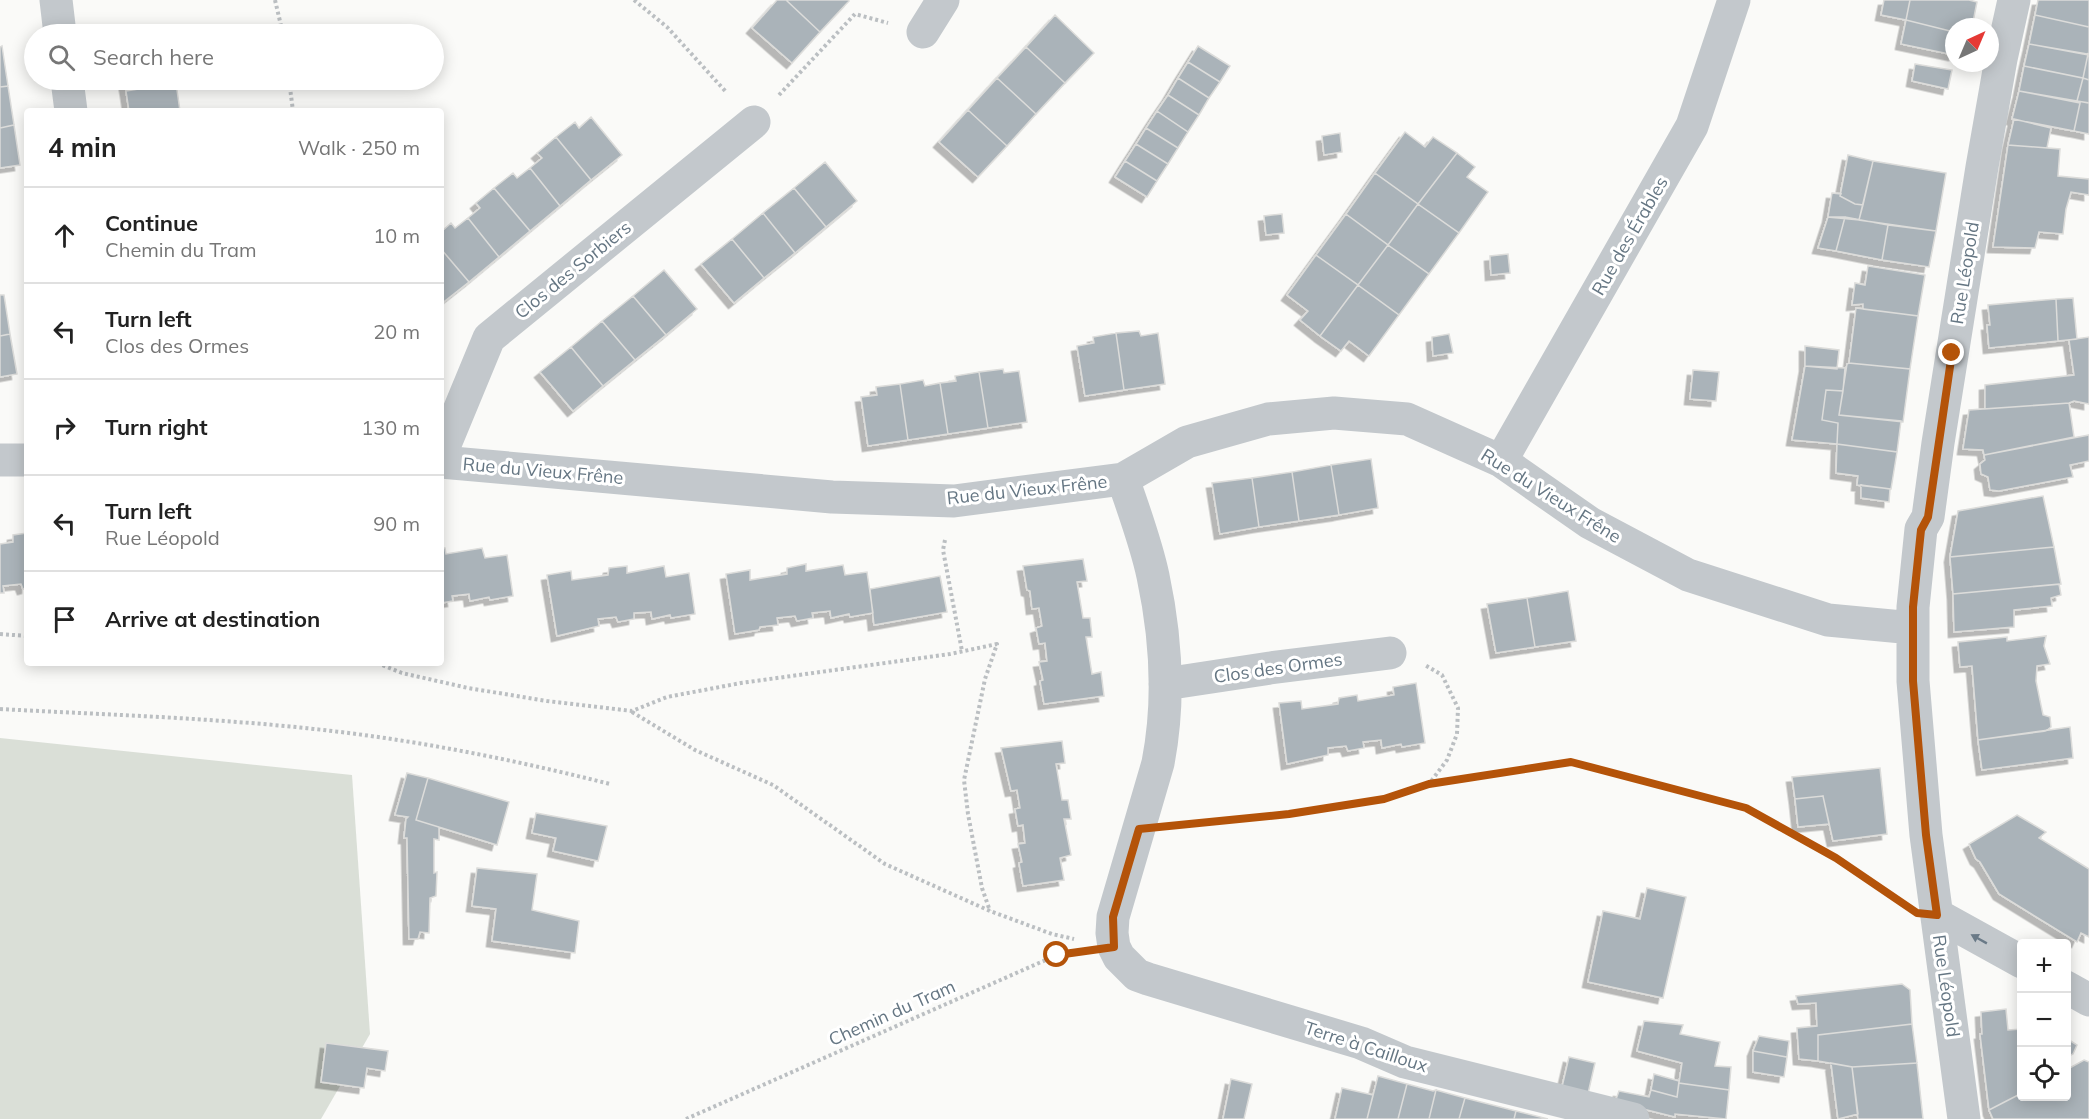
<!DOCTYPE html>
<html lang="en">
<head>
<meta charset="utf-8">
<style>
  :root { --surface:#fff; --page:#f6f6f6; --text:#222; --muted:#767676; --line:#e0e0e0 }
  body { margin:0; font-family:Mulish,sans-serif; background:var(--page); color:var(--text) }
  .controls { position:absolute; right:18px; bottom:18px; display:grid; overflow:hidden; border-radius:6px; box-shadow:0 3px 15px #0003 }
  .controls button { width:54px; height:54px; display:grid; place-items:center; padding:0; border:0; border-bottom:2px solid var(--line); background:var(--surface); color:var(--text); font:30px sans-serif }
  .compass { position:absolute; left:1945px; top:18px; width:54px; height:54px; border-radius:50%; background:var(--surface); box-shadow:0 3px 15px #0003; rotate:44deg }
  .stop { position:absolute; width:18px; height:18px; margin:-14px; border:4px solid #b45309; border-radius:50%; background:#fff }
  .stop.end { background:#b45309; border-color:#fff; box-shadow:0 2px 6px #0008 }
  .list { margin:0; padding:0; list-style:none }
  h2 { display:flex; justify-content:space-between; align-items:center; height:78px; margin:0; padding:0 24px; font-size:26px }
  h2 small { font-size:20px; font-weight:400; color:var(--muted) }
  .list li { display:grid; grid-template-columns:39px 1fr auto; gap:18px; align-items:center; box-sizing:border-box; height:96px; padding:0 24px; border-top:2px solid var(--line) }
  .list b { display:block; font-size:22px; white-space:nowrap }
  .list p { margin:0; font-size:20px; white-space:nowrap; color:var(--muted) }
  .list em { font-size:20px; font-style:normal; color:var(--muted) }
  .icon { flex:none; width:33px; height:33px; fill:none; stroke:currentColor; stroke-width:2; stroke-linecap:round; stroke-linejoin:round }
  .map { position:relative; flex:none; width:2089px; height:1119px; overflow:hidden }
  .search { position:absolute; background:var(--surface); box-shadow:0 3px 15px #0003; left:24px; top:24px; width:420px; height:66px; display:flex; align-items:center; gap:15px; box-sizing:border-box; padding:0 21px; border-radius:33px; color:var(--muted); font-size:22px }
  .panel { position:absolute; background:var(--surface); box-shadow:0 3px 15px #0003; left:24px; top:108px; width:420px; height:558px; border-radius:6px }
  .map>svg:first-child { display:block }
  .green { fill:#dadfd7 }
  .building { fill:#aab3b9; stroke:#dcdcda; stroke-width:1.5; filter:url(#shadow) }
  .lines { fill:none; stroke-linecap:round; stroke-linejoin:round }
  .path { stroke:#bbbfc2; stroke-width:4; stroke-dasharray:3 3; stroke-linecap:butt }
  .street { stroke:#c3c8cc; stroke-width:33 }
  .oneway { fill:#6a7a87 }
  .route { stroke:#b45309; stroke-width:8 }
  .labels { text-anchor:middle; stroke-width:6; stroke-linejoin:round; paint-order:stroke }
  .street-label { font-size:18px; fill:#657683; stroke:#fff }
</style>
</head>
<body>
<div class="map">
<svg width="2089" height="1119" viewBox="0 0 2089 1119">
  <defs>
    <filter id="shadow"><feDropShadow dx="-5.5" dy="5.5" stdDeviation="0" flood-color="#0004"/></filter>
  </defs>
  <rect width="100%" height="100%" fill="#fafaf8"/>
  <path class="green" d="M0 738 352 775 370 1034 321 1119H0Z"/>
  <path class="building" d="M777 0H786L820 32 792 63 752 28Z
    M786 0H848L849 1 820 32Z
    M1884 0H1910L1906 20 1881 15Z
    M1910 0H1969L1977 2 1972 27H1954V32L1906 20Z
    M2038 0H2089V27L2035 15Z
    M1055 15 1094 53 1065 83 1026 47Z
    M2035 15 2089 27V55L2029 44Z
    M1906 20 1954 32V55L1901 44Z
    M2029 44 2088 54 2083 78 2024 66Z
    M2 46 8 86 0 87V47Z
    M1198 46 1230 66 1220 82 1188 62Z
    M1026 47 1065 83 1036 114 997 78Z
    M2088 54 2089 55V80L2083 78Z
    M1188 62 1220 82 1209 98 1178 78Z
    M1915 64 1952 70 1948 89 1912 81Z
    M2024 66 2083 78 2077 101 2019 91Z
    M997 78 1036 114 1007 146 968 110Z
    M1178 78 1209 98 1199 115 1168 95Z
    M2083 78 2089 80V103L2077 101Z
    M124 80H175L176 83 126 91Z
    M176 83 180 111H129L126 91Z
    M8 86 14 125 0 128V87Z
    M2019 91 2080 103 2074 131 2012 119Z
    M1168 95 1199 115 1188 132 1157 111Z
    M2077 101 2089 103V134L2074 131 2080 103Z
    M968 110 1007 146 978 177 939 142Z
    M1157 111 1188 132 1178 148 1146 128Z
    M591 117 622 155 591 180 556 137 575 122 579 128Z
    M2014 119 2051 128 2047 148 2008 145Z
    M14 125 20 165 0 168V128Z
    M1146 128 1178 148 1168 164 1136 144Z
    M1405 132 1425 147 1433 137 1457 153 1418 204 1375 173Z
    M1340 133 1342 152 1324 155 1322 136Z
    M556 137 591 180 560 206 530 168 542 158 537 153Z
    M1136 144 1168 164 1157 181 1125 161Z
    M2008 145 2060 149 2058 176 2089 179V195L2071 192 2066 209 2063 234 2039 232 2035 248 1993 247Z
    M1457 153 1475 167 1467 177 1488 192 1459 233 1418 204Z
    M1848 155 1873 161 1863 205 1855 204 1840 196Z
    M1125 161 1157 181 1147 197 1115 177Z
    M1873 161 1946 173 1936 231 1859 220Z
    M825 162 857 201 826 227 794 188Z
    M530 168 560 206 530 231 494 188 513 173 517 178Z
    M1375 173 1418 204 1388 245 1346 214Z
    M494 188 530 231 499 257 468 218 480 208 476 203Z
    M794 188 826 227 795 253 763 213Z
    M1832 193 1841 194 1840 196 1855 204 1863 205 1859 220 1828 217Z
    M1418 204 1459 233 1429 274 1388 245Z
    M763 213 795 253 764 278 732 239Z
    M1282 214 1284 233 1266 235 1264 216Z
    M1346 214 1388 245 1358 285 1316 255Z
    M1828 217H1845L1836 251 1818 248Z
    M1845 217 1888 225 1882 260 1836 251Z
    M468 218 499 257 469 282 441 249V232L451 223 455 228Z
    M1888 225 1936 231 1929 267 1882 260Z
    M732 239 764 278 734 303 701 264Z
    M1388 245 1429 274 1399 315 1358 285Z
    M441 249 469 282 441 304Z
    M1508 254 1510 273 1491 275 1490 256Z
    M1316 255 1358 285 1320 336 1300 320 1308 311 1287 295Z
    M1868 266 1925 275 1918 316 1863 309V304L1852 305 1855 283 1865 285Z
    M664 270 697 309 666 335 633 296Z
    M1358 285 1399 315 1369 356 1349 341 1341 351 1320 336Z
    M0 295H4L10 334 0 336Z
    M633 296 666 335 635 360 602 321Z
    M2073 298 2077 339 2058 341 2056 299Z
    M2056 299 2058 341 1989 348 1987 325H1990L1988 305Z
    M1856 308 1918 316 1910 369 1849 363Z
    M602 321 635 360 603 386 571 347Z
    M1139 331 1141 336 1158 333 1165 384 1124 390 1116 333Z
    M1116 333 1124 390 1085 396 1077 346 1094 343 1093 337Z
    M10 334 17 374 0 377V336Z
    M1449 334 1453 353 1433 356 1432 337Z
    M2089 337V404L2074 401 2069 403 1985 409V385L2074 375 2069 340Z
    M1805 346 1839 350 1837 369 1805 366Z
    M571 347 603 386 573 411 540 372Z
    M1849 363 1910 369 1903 422 1839 415 1847 364Z
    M1805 366 1845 368 1843 391 1826 390 1822 420 1838 423 1837 444 1792 440Z
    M1003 369 1004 373 1019 371 1027 422 988 428 979 372Z
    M1693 370 1719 372 1716 401 1690 399Z
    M979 372 988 428 948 434 940 383 956 381 955 376Z
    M923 380 925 386 940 383 948 434 908 440 900 384Z
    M900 384 908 440 868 446 861 397 877 395 876 387Z
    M1826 390 1843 391 1839 415 1901 421 1897 452 1837 444 1838 423 1822 420Z
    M2069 403 2074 437 1984 455 1983 450 1963 449 1969 410Z
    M2089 435V461L2070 465 2073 477 1999 491 1990 490 1988 477 1981 474 1980 464 1985 460 1984 455Z
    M1837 444 1897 452 1891 489 1857 485 1858 476 1836 473Z
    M1371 459 1378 508 1339 515 1331 465Z
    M1331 465 1339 515 1299 521 1292 472Z
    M1292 472 1299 521 1259 527 1252 478Z
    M1252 478 1259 527 1220 534 1212 483Z
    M1861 485 1890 489 1889 502 1861 498Z
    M2043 496 2054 547 1950 557 1958 511Z
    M27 533V588L23 589 21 584 3 586 4 593H0V544L13 542V535Z
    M2054 547 2061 584 1953 594 1950 557Z
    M441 548H445L446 554 482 548 485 558 507 555 513 596 490 600 489 597 470 601 469 594 452 596 453 601 441 603Z
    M1083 559 1087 581 1077 582 1083 618H1090L1092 637H1086L1092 674 1101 672 1104 696 1044 704 1040 681 1043 680 1039 662 1047 661 1045 643 1039 644 1036 628 1042 626 1039 608 1032 609 1030 591 1027 590 1023 566Z
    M806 564V571L843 565 845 575 867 572 873 613 850 617 849 614 831 618 830 611 812 613 813 618 797 621 795 616 777 618 778 625 760 627 759 630 735 634 726 574 750 570V580L787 574V568Z
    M627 566V573L664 566 666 577 689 573 695 614 671 618 670 615 652 619 651 612 634 613V619L618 622 616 617 598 619 599 626 557 636 547 575 571 571 572 580 608 575 609 568Z
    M940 576 947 612 874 625 870 589Z
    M2059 584 2061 595 2051 598 2052 606 2014 610V627L1954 632 1953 594Z
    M1568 591 1576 641 1535 647 1527 598Z
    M1527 598 1535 647 1496 653 1487 604Z
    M2046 636 2044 646 2050 664 2037 666 2036 681 2043 715 2050 717 2051 727 2046 731 1978 740 1972 666 1960 667 1958 642 2007 637V641Z
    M1416 683 1425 743 1402 747 1401 744 1382 748 1381 740 1363 742 1364 748 1348 751 1346 746 1328 748V755L1287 764 1279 703 1301 701 1302 709 1338 704 1339 698 1357 695 1358 701 1394 695 1393 687Z
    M2070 727 2073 758 1982 770 1978 740Z
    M1062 741 1065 763 1056 764 1062 800H1068L1071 819H1064L1071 855 1060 858 1064 880 1023 886 1019 863 1022 862 1018 844 1025 843 1023 825 1018 826 1015 809 1020 808 1017 790 1011 791 1001 748Z
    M1880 768 1887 834 1833 841 1823 796 1795 799 1792 777Z
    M407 773 428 778 416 820 439 827V840L434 839V873L437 872 436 896 430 898 429 933 420 932 418 939H409L407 838H404L406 819 408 817 395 815Z
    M428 778 509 802 497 845 416 820Z
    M1823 796 1829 824 1798 827 1795 799Z
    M536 813 607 826 598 861 553 851 556 838 532 833Z
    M2017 815 2046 832 2039 838 2089 869V937L2081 933 2077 942 1999 894 1980 862 1976 859 1969 844Z
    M477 868 537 874 532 910 579 921 575 953 492 941 496 909 472 906Z
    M1647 888 1686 897 1663 998 1588 982 1603 911 1640 919Z
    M1902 984 1910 990 1912 1024 1818 1035V1061L1799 1059 1797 1028 1817 1026 1816 1003 1798 1004 1796 996Z
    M2006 1009 2008 1030 2022 1029V1093L1989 1110 1980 1034H1982L1981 1012Z
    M1644 1021 1683 1025 1680 1034 1720 1042 1715 1066 1731 1067 1729 1090 1679 1083 1682 1063 1637 1051Z
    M1912 1024 1917 1063 1852 1067 1818 1061V1035Z
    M1759 1036 1789 1041 1787 1057 1753 1051Z
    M2066 1038 2077 1045 2073 1054 2067 1057 2069 1069 2066 1070Z
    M326 1043 388 1051 385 1071 367 1068 364 1088 321 1082Z
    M1753 1051 1787 1057 1784 1077 1753 1072Z
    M1569 1057 1595 1063 1587 1098 1561 1091Z
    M2084 1060 2089 1062V1119H1993L1989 1110 2022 1093V1096H2066V1070Z
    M1831 1063 1852 1067 1858 1114 1838 1119Z
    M1917 1063 1923 1119H1858L1852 1067Z
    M1654 1074 1679 1081 1677 1097 1651 1090Z
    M1378 1076 1407 1084 1398 1119H1367Z
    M1231 1079 1252 1084 1244 1119H1223Z
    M1679 1083 1729 1090 1726 1119 1675 1114V1117L1615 1102 1619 1091 1649 1097 1651 1090 1677 1097Z
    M1407 1084 1433 1091 1436 1090 1429 1119H1398Z
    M1342 1088 1373 1095 1367 1119H1335Z
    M1436 1090 1465 1098 1459 1119H1429Z
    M1465 1098 1516 1111 1514 1119H1459Z
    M1516 1111 1548 1119H1514Z"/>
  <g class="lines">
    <path class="path" d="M275 0 283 34
      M634 0 667 27 727 93
      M289 80 293 111
      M779 95 855 14 888 23
      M945 540 943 550 962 651
      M0 634 27 636
      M377 663 402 673 468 688 547 701 632 711 667 697 741 683 950 654 997 644 985 679 964 780 968 814 982 888 990 911
      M0 709C111 715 222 718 332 731 426 742 519 761 610 784
      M632 712 695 750 773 785 885 864 990 911 1052 934 1074 939
      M1429 784 1571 762 1746 808 1836 858 1894 897
      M1179 824 1289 814 1384 799 1429 784 1447 760 1457 734 1458 708 1442 675 1425 665
      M686 1119 1057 955 1077 952"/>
    <path class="street" d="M56 0 60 34
      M923 32 943 0
      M67 80 71 111
      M441 454 489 338 754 122
      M0 460H27
      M1501 461 1692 126 1734 0
      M441 462 832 497 954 501 1123 479 1187 442 1268 419 1334 413 1407 419 1501 461 1590 523 1688 575 1828 620 1913 628
      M1123 479C1134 511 1146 543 1153 576 1166 637 1170 701 1158 763L1113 917 1112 933 1114 947 1119 957 1137 975 1148 979 1361 1043 1405 1062 1633 1119
      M1165 684 1270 668 1390 653
      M1937 915 2022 962
      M2066 987 2089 1000
      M1964 1119 1926 835 1913 681V607L1921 529 1928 517 1938 443 1982 167 2001 59 2014 0"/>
  </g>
  <defs><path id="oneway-solid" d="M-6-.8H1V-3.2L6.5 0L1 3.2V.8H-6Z" transform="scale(1.5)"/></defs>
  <use class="oneway" href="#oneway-solid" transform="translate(1979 939) rotate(-151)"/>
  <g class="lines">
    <path class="route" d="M1057 955 1114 947 1113 917 1139 829 1289 814 1384 799 1429 784 1571 762 1746 808 1836 858 1917 913 1937 915 1926 835 1913 681V607L1921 530 1928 517 1952 353"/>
  </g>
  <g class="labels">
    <g class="street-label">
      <text transform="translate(1630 236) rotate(-60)" y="6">Rue des Érables</text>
      <text transform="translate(573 270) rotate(-39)" y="6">Clos des Sorbiers</text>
      <text transform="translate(1965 273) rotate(-81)" y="6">Rue Léopold</text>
      <text transform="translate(543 471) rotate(5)" y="6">Rue du Vieux Frêne</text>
      <text transform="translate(1027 490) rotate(-6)" y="6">Rue du Vieux Frêne</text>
      <text transform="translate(1551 496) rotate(32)" y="6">Rue du Vieux Frêne</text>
      <text transform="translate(1278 668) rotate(-8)" y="6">Clos des Ormes</text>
      <text transform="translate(1946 986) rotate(82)" y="6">Rue Léopold</text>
      <text transform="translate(892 1013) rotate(-24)" y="6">Chemin du Tram</text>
      <text transform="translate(1366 1047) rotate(18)" y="6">Terre à Cailloux</text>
    </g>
  </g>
</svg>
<div class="controls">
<button>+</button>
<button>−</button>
<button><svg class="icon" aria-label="locate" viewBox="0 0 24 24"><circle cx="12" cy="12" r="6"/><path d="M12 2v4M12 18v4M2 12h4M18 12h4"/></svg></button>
</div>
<svg class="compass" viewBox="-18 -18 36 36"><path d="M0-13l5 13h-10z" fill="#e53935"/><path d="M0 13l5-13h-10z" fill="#767676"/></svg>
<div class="stop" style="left:1057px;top:955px"></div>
<div class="stop end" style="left:1952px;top:353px"></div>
<div class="search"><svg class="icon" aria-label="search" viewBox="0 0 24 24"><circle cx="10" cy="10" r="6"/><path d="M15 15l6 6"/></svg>Search here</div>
<section class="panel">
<h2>4 min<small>Walk · 250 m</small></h2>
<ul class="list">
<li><svg class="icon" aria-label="ahead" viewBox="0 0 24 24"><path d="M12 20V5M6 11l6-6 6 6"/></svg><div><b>Continue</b><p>Chemin du Tram</p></div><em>10 m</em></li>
<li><svg class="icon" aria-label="left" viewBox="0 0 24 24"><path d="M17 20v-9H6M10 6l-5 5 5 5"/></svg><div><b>Turn left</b><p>Clos des Ormes</p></div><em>20 m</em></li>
<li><svg class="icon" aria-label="right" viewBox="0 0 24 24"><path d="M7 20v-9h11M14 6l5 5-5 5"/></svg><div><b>Turn right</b></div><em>130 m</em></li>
<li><svg class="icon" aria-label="left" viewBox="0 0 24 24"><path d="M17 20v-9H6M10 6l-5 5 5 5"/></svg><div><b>Turn left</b><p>Rue Léopold</p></div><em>90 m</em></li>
<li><svg class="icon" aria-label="arrive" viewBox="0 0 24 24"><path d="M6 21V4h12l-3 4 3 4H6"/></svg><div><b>Arrive at destination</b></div></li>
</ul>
</section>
</div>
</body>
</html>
